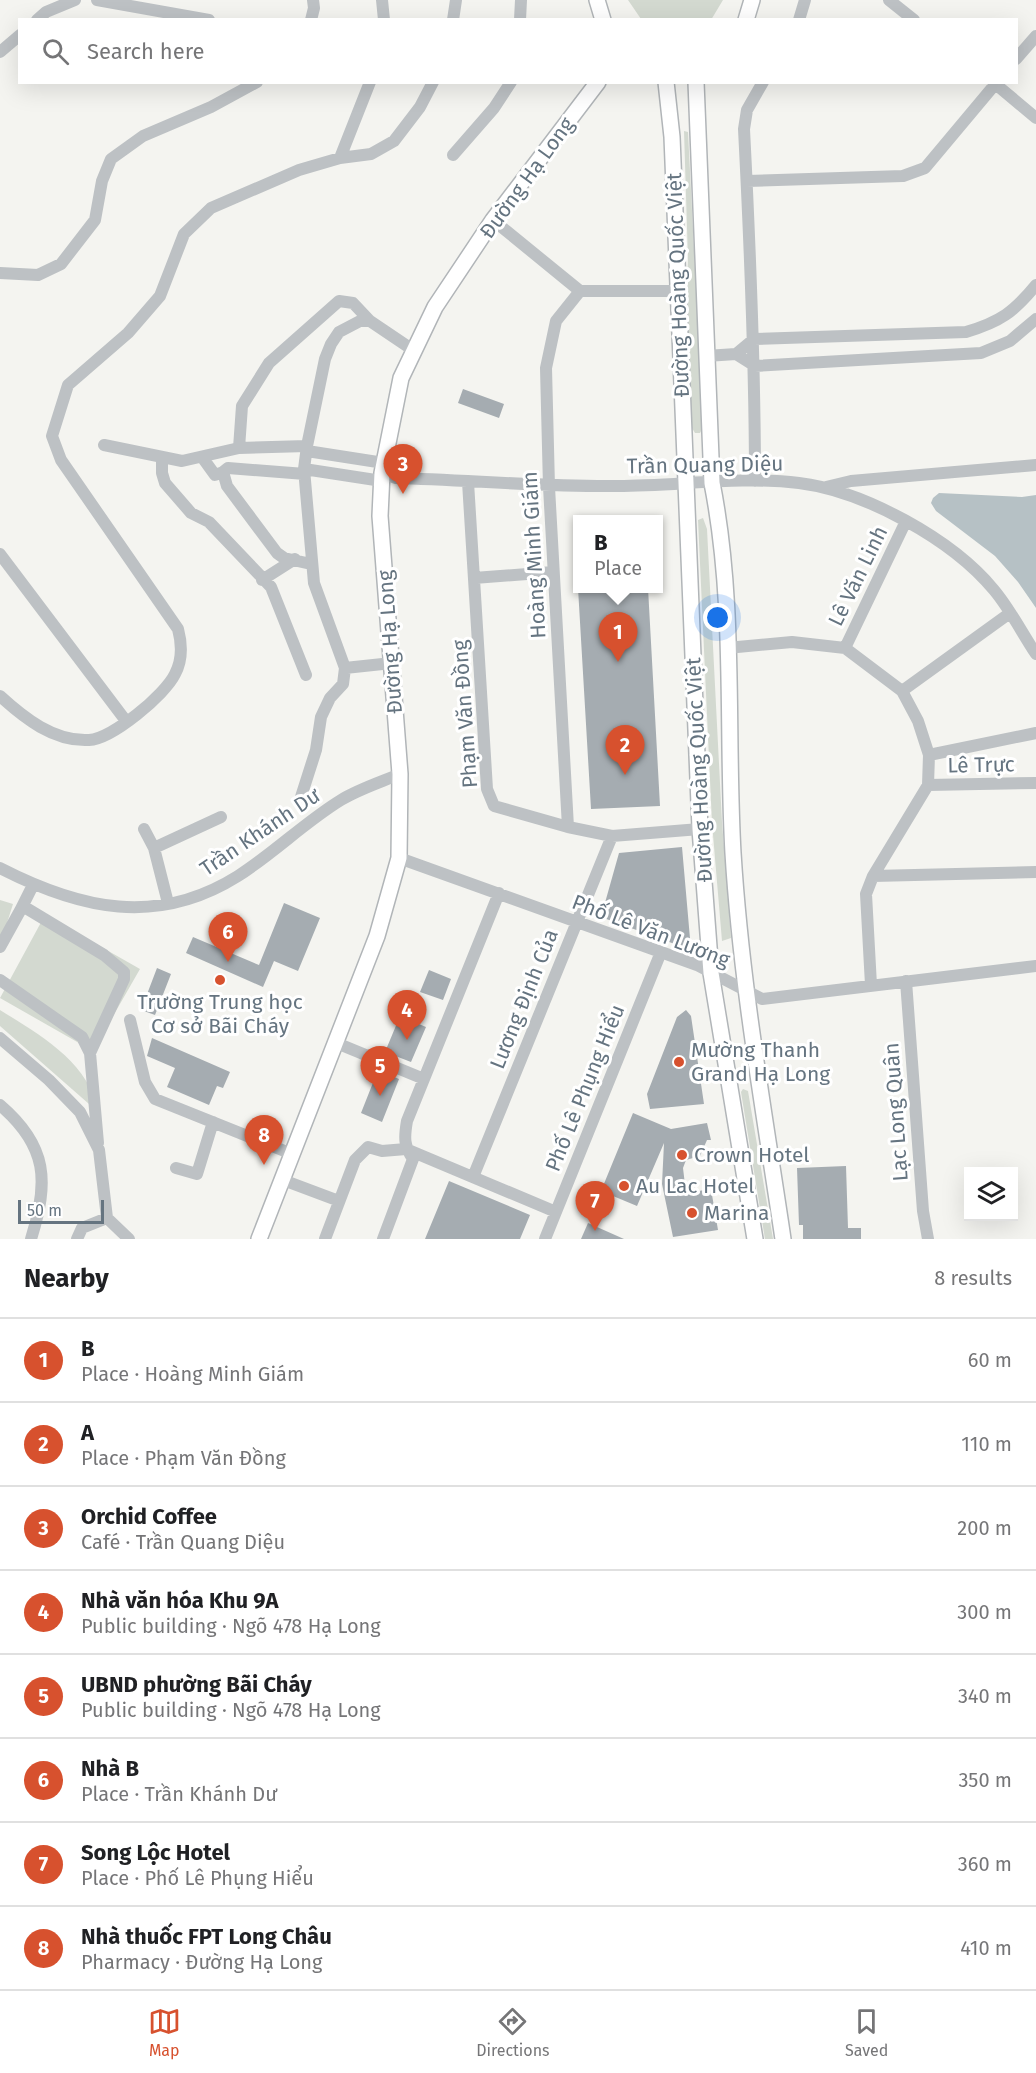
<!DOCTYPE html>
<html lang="en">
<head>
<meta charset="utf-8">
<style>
  :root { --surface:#fff; --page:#f2f2f2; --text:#202124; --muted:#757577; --line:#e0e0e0; --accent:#d7512e }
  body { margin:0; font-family:"Fira Sans",sans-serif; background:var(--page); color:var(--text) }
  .controls { position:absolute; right:18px; bottom:18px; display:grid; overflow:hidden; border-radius:0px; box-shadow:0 6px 24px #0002 }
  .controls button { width:54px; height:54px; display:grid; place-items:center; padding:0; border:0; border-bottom:2px solid var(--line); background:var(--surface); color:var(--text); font:30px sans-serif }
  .scale { position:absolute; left:18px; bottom:15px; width:86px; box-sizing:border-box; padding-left:6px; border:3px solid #657480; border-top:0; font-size:16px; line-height:21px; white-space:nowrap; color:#657480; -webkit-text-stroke:4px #fff; paint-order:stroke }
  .you { position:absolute; left:718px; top:618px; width:21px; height:21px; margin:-15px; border:4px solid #fff; border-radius:50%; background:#1a73e8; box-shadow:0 0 0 9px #1a73e833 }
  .badge { display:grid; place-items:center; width:39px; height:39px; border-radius:50%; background:var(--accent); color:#fff; font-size:20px; font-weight:700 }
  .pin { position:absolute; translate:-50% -50px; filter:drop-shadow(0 2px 3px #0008) }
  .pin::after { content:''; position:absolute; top:32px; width:21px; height:18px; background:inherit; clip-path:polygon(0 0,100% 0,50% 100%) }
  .popup { position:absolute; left:573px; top:515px; width:90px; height:78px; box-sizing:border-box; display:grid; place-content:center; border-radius:0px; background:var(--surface); filter:drop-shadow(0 2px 4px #0005); font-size:20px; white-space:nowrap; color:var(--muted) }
  .popup b { font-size:22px; color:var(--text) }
  .popup::after { content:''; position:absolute; left:50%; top:100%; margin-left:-12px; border:12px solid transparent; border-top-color:var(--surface) }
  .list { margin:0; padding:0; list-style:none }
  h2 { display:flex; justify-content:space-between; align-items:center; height:78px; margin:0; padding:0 24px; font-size:26px }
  h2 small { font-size:20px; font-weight:400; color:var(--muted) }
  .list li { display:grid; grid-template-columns:39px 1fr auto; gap:18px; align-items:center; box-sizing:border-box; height:84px; padding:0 24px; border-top:2px solid var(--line) }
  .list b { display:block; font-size:22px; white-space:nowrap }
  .list p { margin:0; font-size:20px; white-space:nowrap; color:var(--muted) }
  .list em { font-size:20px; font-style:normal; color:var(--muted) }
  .icon { flex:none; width:33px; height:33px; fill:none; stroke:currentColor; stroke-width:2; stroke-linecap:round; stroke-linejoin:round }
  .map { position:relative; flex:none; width:1036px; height:1239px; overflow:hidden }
  .search { position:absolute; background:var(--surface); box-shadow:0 6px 24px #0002; left:18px; right:18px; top:18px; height:66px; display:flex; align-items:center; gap:15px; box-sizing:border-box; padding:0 21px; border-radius:0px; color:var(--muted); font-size:22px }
  .sheet { height:750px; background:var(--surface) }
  nav { display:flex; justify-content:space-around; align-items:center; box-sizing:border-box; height:84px; border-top:2px solid var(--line); background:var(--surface); font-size:16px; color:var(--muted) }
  nav a { display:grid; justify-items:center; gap:3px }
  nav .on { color:var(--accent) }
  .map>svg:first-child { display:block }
  .green { fill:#d3d9d0 }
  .water { fill:#b6c1c5 }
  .building { fill:#a5acb1 }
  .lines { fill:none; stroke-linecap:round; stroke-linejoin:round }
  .major-casing { stroke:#b1b5b8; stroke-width:18 }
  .minor { stroke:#bdc1c4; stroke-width:12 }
  .major { stroke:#fff; stroke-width:15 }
  .poi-dot { fill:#d7512e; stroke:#fff; stroke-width:2 }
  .labels { text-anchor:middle; stroke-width:6; stroke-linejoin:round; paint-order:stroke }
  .street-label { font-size:21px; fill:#657480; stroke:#fff }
  .poi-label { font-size:21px; fill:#657480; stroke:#fff; text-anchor:start }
</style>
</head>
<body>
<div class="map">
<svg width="1036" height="1239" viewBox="0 0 1036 1239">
  <rect width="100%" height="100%" fill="#f4f4f0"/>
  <path class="green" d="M628 0H723L711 20 641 19Z
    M684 131 688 132 703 427 700 433H695L692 428 686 308 688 260Z
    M703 518 707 529 722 822 731 938 722 941 712 823 698 520Z
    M0 900 13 904 0 945Z
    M45 915 140 969 93 1051 0 998Z
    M0 1010C37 1033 91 1063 97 1111L0 1026Z
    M743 1089 748 1091 773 1239H765L741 1092Z"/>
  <path class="water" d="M939 493 1022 497 1036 495V608L1018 582 995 556 936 511 931 503 933 498Z"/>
  <path class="building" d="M463 389 504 404 499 418 458 403Z
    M578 588H648L660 806 591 809Z
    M682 847 691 950 601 917 619 853Z
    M284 903 320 918 298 971 274 961 263 987 186 953 193 937 259 965Z
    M157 968 171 974 155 1015 141 1010Z
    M429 970 451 979 443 1000 420 992Z
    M686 1010 691 1016 704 1104 650 1109 647 1094 677 1017Z
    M400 1016 426 1027 411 1062 385 1052Z
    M152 1038 230 1072 223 1088 217 1086 209 1105 167 1087 175 1068 147 1056Z
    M378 1070 399 1079 382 1122 361 1113Z
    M633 1113 671 1129 707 1123 711 1140H707L700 1156 686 1160 683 1168 686 1193 711 1189 718 1230 673 1237 662 1184 664 1143 637 1206 601 1191Z
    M846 1166 848 1228H861V1239H803V1225H799L797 1168Z
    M449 1181 530 1215 520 1239H425Z
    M588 1223 624 1239H581Z"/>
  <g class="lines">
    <g class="major-casing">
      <path id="major" d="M597 0 603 20
        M746 20 752 0
        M666 82 672 137 700 829 711 973 755 1239
        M696 82 712 483C736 604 726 730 733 853 741 983 764 1111 783 1239
        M259 1239 377 936 399 858 400 774 380 516 382 473 401 378 435 307 493 220 598 82"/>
    </g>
    <path class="minor" d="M97 0 209 20
      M382 0 384 20
      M889 0 914 20
      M37 20 46 12 75 0
      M311 20 314 8 313 0
      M453 20 456 0
      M520 20 521 0
      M799 20 805 0
      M0 52 20 35
      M1016 59 1036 36
      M993 82 1036 118
      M453 155 494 108 511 82
      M340 158 370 82
      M747 181 903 176 925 168 997 82
      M493 220 580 291H676
      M0 273 38 275 61 264 95 220 102 181 111 159 143 136 211 107 257 82
      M736 354 754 339 966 332C1000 322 1014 312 1036 285
      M706 356 736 354 755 366 981 353 1010 341 1036 319
      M104 445 182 461 239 448 307 446
      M239 448 242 406 269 363 339 301 353 303 370 321 413 350
      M307 451 384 463
      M202 457 215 475 223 472
      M162 458V473L165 483 191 513 209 522 271 587 306 675
      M304 469 382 481
      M382 473 396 478C470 480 544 487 618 486 678 486 739 476 799 483 864 491 952 539 994 590 1010 609 1022 633 1036 654
      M305 474 228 468 223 472 227 486 277 553 284 558 311 564
      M755 481C755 363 750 246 744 129L747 110 763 82
      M468 482 487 789 494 806 568 827 612 836 700 829
      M826 487 851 481 1036 465
      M0 554 126 721
      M474 578 553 572
      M262 580 295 559
      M727 648 792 642 845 648 902 691 918 721 929 755 928 785 873 876 866 894 871 985
      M845 648 906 521
      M345 668 392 663
      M902 691 1010 613
      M0 696C24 718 54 742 89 740 112 739 165 695 175 674 183 659 182 644 178 629L61 460 52 436 68 385 128 333 160 296 184 234 211 208 299 170 340 158 371 154 394 141 420 107 433 82
      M929 755 1036 733
      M928 785 1036 783
      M300 800 316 750 321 717 330 698 343 684 345 668 314 583 304 469 307 446 325 359 331 344 339 332 360 321H370
      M568 827 549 487 546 368 556 321 580 291
      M144 829 154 848 168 903
      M154 848 221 817
      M399 858 697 965 762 999 1036 966
      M0 868C80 909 157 927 238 876 274 853 305 822 341 800 359 789 381 782 400 774
      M873 876 1036 872
      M21 909 33 885
      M0 947 21 909 26 908 104 955 124 972V979L90 1053
      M0 980 82 1037 90 1053 98 1143
      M906 981 923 1211 928 1239
      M130 1020 145 1082 155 1099 292 1154
      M0 1038 49 1080 80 1112 99 1150 107 1218 129 1239
      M334 1042 424 1079
      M0 1105C48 1146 49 1182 31 1239
      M176 1168 197 1174 213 1122
      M473 1177 612 836
      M283 1180 339 1201
      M77 1239 82 1228 107 1218
      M325 1239 355 1160 368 1147 382 1151 406 1149 556 1212
      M383 1239 413 1159C404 1146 404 1138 407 1121L499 893
      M545 1239 661 952"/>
    <use href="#major" class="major"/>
  </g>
  <g class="poi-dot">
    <circle cx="220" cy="980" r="6"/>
    <circle cx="679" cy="1062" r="6"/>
    <circle cx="682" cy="1155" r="6"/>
    <circle cx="624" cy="1186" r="6"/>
    <circle cx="692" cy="1213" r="6"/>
  </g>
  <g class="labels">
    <g class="street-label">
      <text transform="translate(527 178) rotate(-54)" y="7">Đường Hạ Long</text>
      <text transform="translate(678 285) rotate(-92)" y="7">Đường Hoàng Quốc Việt</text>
      <text transform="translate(705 465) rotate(-1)" y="7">Trần Quang Diệu</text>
      <text transform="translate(534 555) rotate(-93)" y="7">Hoàng Minh Giám</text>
      <text transform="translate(858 576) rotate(-64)" y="7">Lê Văn Linh</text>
      <text transform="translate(390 642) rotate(-94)" y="7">Đường Hạ Long</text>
      <text transform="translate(465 714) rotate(-94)" y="7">Phạm Văn Đồng</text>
      <text transform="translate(981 765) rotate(-1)" y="7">Lê Trực</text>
      <text transform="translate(699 770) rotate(-93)" y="7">Đường Hoàng Quốc Việt</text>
      <text transform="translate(260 832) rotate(-34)" y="7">Trần Khánh Dư</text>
      <text transform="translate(651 931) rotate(21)" y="7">Phố Lê Văn Lương</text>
      <text transform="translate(524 999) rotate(-68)" y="7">Lương Định Của</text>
      <text transform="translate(585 1088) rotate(-68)" y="7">Phố Lê Phụng Hiểu</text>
      <text transform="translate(896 1112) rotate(-94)" y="7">Lạc Long Quân</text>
    </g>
    <g class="poi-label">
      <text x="220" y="1009" text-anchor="middle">Trường Trung học<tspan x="220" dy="24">Cơ sở Bãi Cháy</tspan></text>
      <text x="691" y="1057">Mường Thanh<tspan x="691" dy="24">Grand Hạ Long</tspan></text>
      <text x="694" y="1162">Crown Hotel</text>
      <text x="636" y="1193">Au Lac Hotel</text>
      <text x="704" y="1220">Marina</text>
    </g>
  </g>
</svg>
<div class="controls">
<button><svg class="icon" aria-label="layers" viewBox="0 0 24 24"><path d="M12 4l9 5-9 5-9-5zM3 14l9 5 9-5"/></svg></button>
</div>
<div class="scale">50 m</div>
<div class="you"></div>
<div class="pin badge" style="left:618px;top:662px">1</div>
<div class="popup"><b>B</b>Place</div>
<div class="pin badge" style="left:625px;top:775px">2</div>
<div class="pin badge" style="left:403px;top:494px">3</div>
<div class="pin badge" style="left:407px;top:1040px">4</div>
<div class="pin badge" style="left:380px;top:1096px">5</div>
<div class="pin badge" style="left:228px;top:962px">6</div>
<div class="pin badge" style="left:595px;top:1231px">7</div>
<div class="pin badge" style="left:264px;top:1165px">8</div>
<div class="search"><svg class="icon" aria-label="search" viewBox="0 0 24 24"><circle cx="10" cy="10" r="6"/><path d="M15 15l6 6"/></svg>Search here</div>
</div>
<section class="sheet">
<h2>Nearby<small>8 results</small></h2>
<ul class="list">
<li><span class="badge">1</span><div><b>B</b><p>Place · Hoàng Minh Giám</p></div><em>60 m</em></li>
<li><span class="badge">2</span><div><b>A</b><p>Place · Phạm Văn Đồng</p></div><em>110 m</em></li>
<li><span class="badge">3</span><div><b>Orchid Coffee</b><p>Café · Trần Quang Diệu</p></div><em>200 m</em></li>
<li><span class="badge">4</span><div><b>Nhà văn hóa Khu 9A</b><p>Public building · Ngõ 478 Hạ Long</p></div><em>300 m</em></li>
<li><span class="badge">5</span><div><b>UBND phường Bãi Cháy</b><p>Public building · Ngõ 478 Hạ Long</p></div><em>340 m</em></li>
<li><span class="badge">6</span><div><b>Nhà B</b><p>Place · Trần Khánh Dư</p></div><em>350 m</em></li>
<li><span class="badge">7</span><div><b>Song Lộc Hotel</b><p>Place · Phố Lê Phụng Hiểu</p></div><em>360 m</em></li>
<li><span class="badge">8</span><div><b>Nhà thuốc FPT Long Châu</b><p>Pharmacy · Đường Hạ Long</p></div><em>410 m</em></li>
</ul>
</section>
<nav>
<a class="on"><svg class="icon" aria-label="map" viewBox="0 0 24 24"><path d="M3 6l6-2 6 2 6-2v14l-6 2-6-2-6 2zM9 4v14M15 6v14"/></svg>Map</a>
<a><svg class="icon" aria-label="directions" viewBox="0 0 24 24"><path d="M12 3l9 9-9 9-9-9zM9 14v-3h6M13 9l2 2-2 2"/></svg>Directions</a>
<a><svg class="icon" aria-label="saved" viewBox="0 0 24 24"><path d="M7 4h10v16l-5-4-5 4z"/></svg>Saved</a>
</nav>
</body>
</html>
